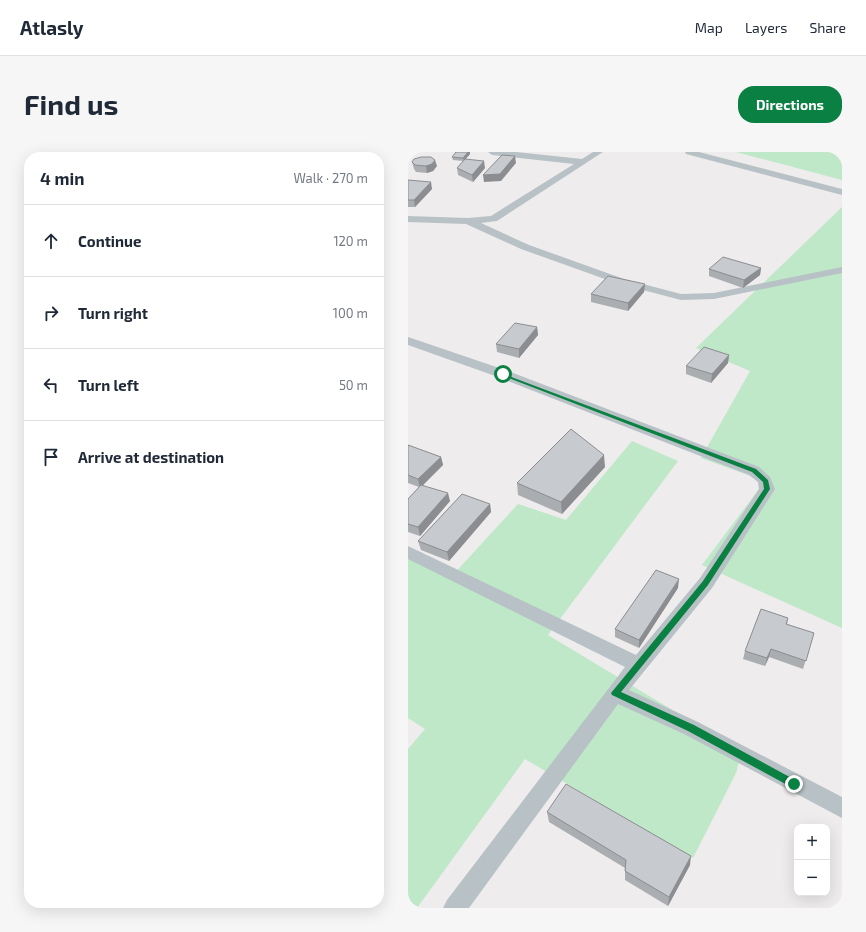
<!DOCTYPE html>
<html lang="en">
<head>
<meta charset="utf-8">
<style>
  :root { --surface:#fff; --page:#f6f6f7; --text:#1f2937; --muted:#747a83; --line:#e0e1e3; --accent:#0b8043 }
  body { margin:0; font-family:"Exo 2",sans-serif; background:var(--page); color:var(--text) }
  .controls { position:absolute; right:12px; bottom:12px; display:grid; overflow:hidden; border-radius:8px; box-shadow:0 4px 16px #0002 }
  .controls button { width:36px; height:36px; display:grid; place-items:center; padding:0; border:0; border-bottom:1px solid var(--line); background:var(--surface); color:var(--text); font:20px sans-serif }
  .stop { position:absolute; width:12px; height:12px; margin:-9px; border:3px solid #0b8043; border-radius:50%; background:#fff }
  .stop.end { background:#0b8043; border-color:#fff; box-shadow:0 1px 4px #0008 }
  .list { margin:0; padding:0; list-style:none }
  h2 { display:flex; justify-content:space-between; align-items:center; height:52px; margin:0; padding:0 16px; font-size:17px }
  h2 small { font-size:13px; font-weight:400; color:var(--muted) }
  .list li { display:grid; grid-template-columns:26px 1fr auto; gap:12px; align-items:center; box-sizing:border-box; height:72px; padding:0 16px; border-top:1px solid var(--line) }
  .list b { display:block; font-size:15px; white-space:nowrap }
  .list em { font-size:13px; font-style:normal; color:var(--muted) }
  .icon { flex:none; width:22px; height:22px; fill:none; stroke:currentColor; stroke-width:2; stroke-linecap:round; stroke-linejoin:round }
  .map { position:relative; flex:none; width:434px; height:756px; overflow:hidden; border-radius:16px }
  header { display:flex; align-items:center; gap:24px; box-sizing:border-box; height:56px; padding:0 20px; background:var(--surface); border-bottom:1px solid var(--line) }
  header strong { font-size:19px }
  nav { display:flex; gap:22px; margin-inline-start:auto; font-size:14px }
  .intro { display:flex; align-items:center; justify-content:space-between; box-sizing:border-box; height:96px; padding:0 24px }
  h1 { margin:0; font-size:28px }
  .button { padding:10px 18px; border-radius:16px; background:var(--accent); color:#fff; font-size:14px; font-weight:700 }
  main { display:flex; gap:24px; padding:0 24px }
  aside { flex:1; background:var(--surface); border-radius:16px; box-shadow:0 4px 16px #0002 }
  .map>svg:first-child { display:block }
  .green { fill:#bee8c7 }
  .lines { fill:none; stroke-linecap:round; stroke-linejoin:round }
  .street { fill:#b8c2c6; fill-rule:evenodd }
  .wall { fill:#abaeb1 }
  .shaded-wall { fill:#8b8d90 }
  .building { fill:#c7cace; stroke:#8b8d90 }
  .route { fill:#0b8043 }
</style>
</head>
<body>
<header>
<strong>Atlasly</strong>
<nav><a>Map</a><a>Layers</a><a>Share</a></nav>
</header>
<div class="intro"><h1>Find us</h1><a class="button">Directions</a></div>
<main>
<aside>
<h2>4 min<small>Walk · 270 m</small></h2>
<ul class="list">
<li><svg class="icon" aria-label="ahead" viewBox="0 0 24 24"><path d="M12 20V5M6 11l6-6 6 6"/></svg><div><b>Continue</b></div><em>120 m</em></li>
<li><svg class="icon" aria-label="right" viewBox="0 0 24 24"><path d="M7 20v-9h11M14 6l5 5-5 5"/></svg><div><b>Turn right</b></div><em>100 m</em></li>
<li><svg class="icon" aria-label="left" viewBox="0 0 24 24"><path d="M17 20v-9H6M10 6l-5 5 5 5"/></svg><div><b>Turn left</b></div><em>50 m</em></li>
<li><svg class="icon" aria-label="arrive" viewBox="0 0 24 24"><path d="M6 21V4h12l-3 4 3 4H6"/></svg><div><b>Arrive at destination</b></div></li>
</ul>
</aside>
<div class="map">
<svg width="434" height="756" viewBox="0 0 434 756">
  <rect width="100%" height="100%" fill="#eeecec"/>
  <path class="green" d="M328 0H434V28Z
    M434 55V476L294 413 357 329 293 306 342 219 288 196Z
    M224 289 270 309 140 483 334 600 328 621 285 706 117 607 9 756H0V597L17 577 0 566V403L43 425 110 352 158 368Z"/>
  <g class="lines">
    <path class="street" d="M80 0H108L174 7 185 0H195L89 69 73 71 121 93 216 127 273 142 306 141 434 115V121L306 147 273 148 208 131 113 97 58 72 0 70V64L60 66 83 64 166 12 84 3Z
      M277 0H291L434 37V43L278 2Z
      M0 185 100 219 351 315 362 325 367 337 304 436 221 538 290 570 434 645V666L276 582 210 552 61 756H35L39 748 217 515 0 407V394L228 503 292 426 351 337 350 330 341 323 90 225 0 193Z"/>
  </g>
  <path class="wall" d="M62 2 57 7 77 16 65 30 50 23 49 16 55 9 45 8 44 5Z
    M4 10 29 14 25 19 19 21 8 20 6 17Z
    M0 28 24 37 7 55H0Z
    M353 116 352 123 335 136 301 124V117Z
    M237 132 236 140 220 159 183 150V142Z
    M129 175 130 183 111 206 89 200 88 192Z
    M321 203 320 211 303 231 278 222V214Z
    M0 293 33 305 35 313 15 333 42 349 12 384 0 380V347L11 335 0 331Z
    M197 315 154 362 110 343 109 331Z
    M82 352 83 360 41 409 13 398 10 389Z
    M270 436 231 496 207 485V477Z
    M380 466 379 473 406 481 395 517 361 505 357 514 335 507 337 499Z
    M139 660 282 713 260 754 217 728V716L141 670Z"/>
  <path class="shaded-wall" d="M60 0H62V2L56 9 55 6Z
    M107 4 108 11 93 29 76 30 75 23Z
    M27 8 29 14 25 19 19 21 18 14Z
    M76 9 77 16 65 30 64 23Z
    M23 30 24 37 7 55 6 48Z
    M353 116 352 123 335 136 336 128Z
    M237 132 236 140 220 159V151Z
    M129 175 130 183 111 206V197Z
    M321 203 320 211 303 231 304 222Z
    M196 303 197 315 154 362 153 350Z
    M33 305 35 313 12 336 10 327Z
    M40 341 42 349 12 384 10 375Z
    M82 352 83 360 41 409 39 400Z
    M271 427 270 436 231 496V488Z
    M363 497 361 505 357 514 359 506Z
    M283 704 282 713 260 754 261 745Z"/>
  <path class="building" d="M48 0H60L55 6 44 5Z
    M94 3 107 4 92 22 75 23Z
    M13 5H23L27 8 24 12 18 14 7 13 4 10 6 7Z
    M57 7 76 9 64 23 49 16Z
    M0 28 23 30 6 48H0Z
    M315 105 353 116 336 128 301 117Z
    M200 124 237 132 220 151 183 142Z
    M107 171 129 175 111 197 88 192Z
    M296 195 321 203 304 222 278 214Z
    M163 277 196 303 153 350 109 331Z
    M0 293 33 305 10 327 0 323Z
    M13 333 40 341 10 375 0 372V347Z
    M54 342 82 352 39 400 10 389Z
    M248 418 271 427 231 488 207 477Z
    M353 457 380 466 378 472 406 481 398 509 363 497 359 506 337 499Z
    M158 632 283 704 261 745 217 719 218 708 139 660Z"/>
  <path class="route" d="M93 221 348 317 360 328 362 337 300 433 213 540 286 573 389 629V635H383L280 579 204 543 203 541 295 429 356 337 355 330 344 320 93 223Z"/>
</svg>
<div class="controls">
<button>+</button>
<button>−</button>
</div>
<div class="stop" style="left:95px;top:222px"></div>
<div class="stop end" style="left:386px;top:632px"></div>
</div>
</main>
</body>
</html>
